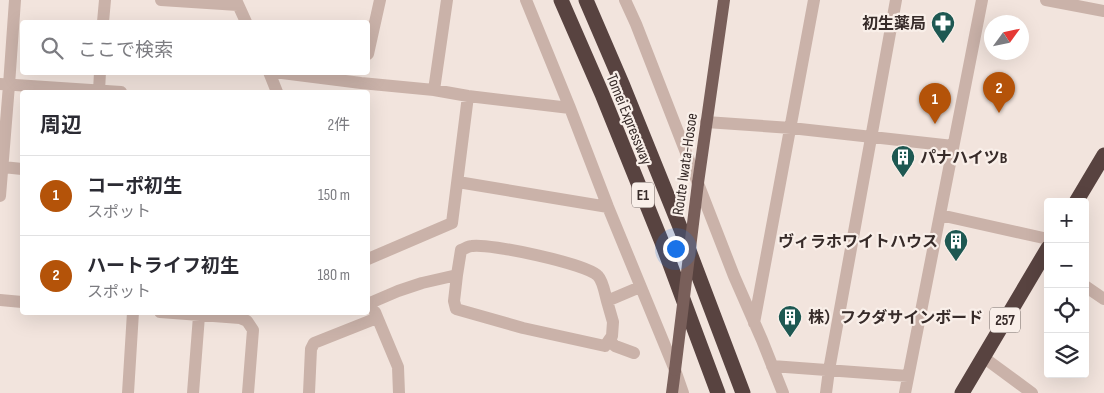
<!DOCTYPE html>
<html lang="ja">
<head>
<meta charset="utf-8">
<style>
  :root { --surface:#fff; --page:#f7f7f7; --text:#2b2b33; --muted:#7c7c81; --line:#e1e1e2; --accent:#b45309 }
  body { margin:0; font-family:"Sofia Sans Condensed","Noto Sans JP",sans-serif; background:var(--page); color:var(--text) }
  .controls { position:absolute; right:15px; bottom:15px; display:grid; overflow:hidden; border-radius:5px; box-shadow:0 5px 20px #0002 }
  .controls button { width:45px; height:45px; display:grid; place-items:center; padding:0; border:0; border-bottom:1px solid var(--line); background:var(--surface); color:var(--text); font:25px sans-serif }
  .compass { position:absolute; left:984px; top:15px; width:45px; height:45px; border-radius:50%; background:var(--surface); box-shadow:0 5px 20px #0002; rotate:57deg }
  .you { position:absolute; left:675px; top:248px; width:18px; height:18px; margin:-12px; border:4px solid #fff; border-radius:50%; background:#1a73e8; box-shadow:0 0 0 8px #1a73e833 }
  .badge { display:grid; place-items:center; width:32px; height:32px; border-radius:50%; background:var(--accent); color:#fff; font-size:16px; font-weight:700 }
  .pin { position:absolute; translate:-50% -41px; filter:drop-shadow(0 1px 2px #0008) }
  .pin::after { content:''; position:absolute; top:26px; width:18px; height:15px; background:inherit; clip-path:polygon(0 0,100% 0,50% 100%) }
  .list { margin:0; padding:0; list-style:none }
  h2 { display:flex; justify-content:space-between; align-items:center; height:65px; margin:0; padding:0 20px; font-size:21px }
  h2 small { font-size:16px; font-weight:400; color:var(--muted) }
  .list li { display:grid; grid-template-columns:32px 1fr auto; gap:15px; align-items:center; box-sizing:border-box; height:80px; padding:0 20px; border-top:1px solid var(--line) }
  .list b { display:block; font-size:19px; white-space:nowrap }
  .list p { margin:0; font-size:16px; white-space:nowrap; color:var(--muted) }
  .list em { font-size:16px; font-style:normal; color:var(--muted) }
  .icon { flex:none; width:28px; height:28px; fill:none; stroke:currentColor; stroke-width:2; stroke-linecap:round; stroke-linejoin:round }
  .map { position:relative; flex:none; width:1104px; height:393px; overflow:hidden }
  .search { position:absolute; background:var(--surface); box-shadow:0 5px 20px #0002; left:20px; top:20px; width:350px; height:55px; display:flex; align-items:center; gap:12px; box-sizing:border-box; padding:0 18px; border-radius:5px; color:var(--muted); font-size:19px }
  .panel { position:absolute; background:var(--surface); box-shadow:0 5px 20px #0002; left:20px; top:90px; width:350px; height:225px; border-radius:5px }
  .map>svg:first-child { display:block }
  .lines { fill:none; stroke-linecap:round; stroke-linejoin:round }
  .minor { stroke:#cab2a9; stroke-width:12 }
  .major { stroke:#795f5a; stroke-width:12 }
  .highway { stroke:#584340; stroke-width:15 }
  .major-bridge { stroke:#795f5a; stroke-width:12 }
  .labels { text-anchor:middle; stroke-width:4.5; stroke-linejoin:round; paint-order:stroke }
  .shield { fill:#f9efe9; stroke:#716663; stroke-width:1 }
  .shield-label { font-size:15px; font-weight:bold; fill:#372b29 }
  .poi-label { font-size:16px; font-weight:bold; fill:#372b29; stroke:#f9efe9; text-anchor:end }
  .street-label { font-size:16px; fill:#372b29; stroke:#f9efe9 }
</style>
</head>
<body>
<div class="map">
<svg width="1104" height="393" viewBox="0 0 1104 393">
  <rect width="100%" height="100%" fill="#f2e4dd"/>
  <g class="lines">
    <path class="minor" d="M161 0 238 5
      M236 0 246 22
      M526 0 570 108 608 207 675 370 683 393
      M625 0 636 24 734 276 762 340 783 393
      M1046 0 1104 11
      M103 22 105 0
      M368 54 380 0
      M269 72 277 92
      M274 72 361 83 434 90 468 96 570 108
      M0 84 121 92
      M434 90 447 0
      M99 91 100 72
      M706 122 791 128 953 146
      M3 167 22 169
      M458 182 608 207
      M0 196 9 85 15 0
      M940 215 1048 239
      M368 259 452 223 468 96
      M457 275 454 301 456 309 523 328 605 346 612 336 613 322 607 301
      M1085 286 1104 299
      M0 300 22 302
      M370 303 398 291 422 283 457 275 461 250C464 249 468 246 472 246 489 243 588 264 598 276 603 281 605 294 607 301L640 287
      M160 312 240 318 247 321 253 330 248 393
      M375 312 398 367 399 393
      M754 323 814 0
      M609 340 615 346 634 353
      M983 357 1032 393
      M772 366 908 376
      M128 393 133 312
      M193 393 199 316
      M309 393 311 349 314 343 377 318
      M826 393 829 370 896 0
      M905 393 982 0"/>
    <path class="major" d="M698 183 724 0
      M672 393 675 370"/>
    <path class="highway" d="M561 0 602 94 661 240 718 393
      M586 0 623 86 682 232 743 393
      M1076 202 1104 155
      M962 393 1048 248"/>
    <path class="major-bridge" d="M675 370 698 183"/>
  </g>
  <defs>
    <g id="pharmacy-pin" transform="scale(1.25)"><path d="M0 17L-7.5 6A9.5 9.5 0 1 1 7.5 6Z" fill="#1e5852" stroke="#f9efe9"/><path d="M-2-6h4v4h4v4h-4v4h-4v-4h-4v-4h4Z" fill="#fff"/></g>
    <g id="building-pin" transform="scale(1.25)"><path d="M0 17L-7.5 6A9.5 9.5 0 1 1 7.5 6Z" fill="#1e5852" stroke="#f9efe9"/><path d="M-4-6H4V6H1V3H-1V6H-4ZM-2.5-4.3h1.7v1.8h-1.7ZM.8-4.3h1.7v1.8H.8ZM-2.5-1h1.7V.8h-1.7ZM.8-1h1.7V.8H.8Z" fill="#fff"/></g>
  </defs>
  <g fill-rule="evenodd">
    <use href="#pharmacy-pin" x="943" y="23"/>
    <use href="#building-pin" x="903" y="157"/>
    <use href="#building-pin" x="956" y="241"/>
    <use href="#building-pin" x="790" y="317"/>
  </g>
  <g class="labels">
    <g class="shield">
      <rect x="632" y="182.5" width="22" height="25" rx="4"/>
      <rect x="990" y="307.5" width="30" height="25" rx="4"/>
    </g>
    <g class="shield-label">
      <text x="643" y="200">E1</text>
      <text x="1005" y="325">257</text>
    </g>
    <g class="poi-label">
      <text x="926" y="29">初生薬局</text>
      <text x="920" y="163" text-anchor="start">パナハイツB</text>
      <text x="938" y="247">ヴィラホワイトハウス</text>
      <text x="808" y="323" text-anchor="start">株）フクダサインボード</text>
    </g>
    <g class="street-label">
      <text transform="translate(630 119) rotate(68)" y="6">Tomei Expressway</text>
      <text transform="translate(684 164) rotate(-82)" y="6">Route Iwata-Hosoe</text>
    </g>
  </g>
</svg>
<div class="controls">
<button>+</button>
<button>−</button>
<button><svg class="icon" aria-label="locate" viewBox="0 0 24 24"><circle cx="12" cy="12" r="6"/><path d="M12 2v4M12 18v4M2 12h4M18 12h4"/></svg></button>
<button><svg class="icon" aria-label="layers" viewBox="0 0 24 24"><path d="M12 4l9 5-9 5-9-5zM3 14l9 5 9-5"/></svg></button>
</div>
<svg class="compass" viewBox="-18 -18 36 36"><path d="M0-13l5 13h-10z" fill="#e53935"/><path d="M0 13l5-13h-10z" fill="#7c7c81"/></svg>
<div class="you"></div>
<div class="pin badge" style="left:935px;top:124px">1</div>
<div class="pin badge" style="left:999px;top:113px">2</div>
<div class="search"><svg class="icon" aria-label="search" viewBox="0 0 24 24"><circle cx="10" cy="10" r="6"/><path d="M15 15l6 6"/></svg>ここで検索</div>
<section class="panel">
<h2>周辺<small>2件</small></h2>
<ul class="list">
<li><span class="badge">1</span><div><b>コーポ初生</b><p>スポット</p></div><em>150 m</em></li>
<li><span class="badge">2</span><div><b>ハートライフ初生</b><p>スポット</p></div><em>180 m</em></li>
</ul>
</section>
</div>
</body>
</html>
